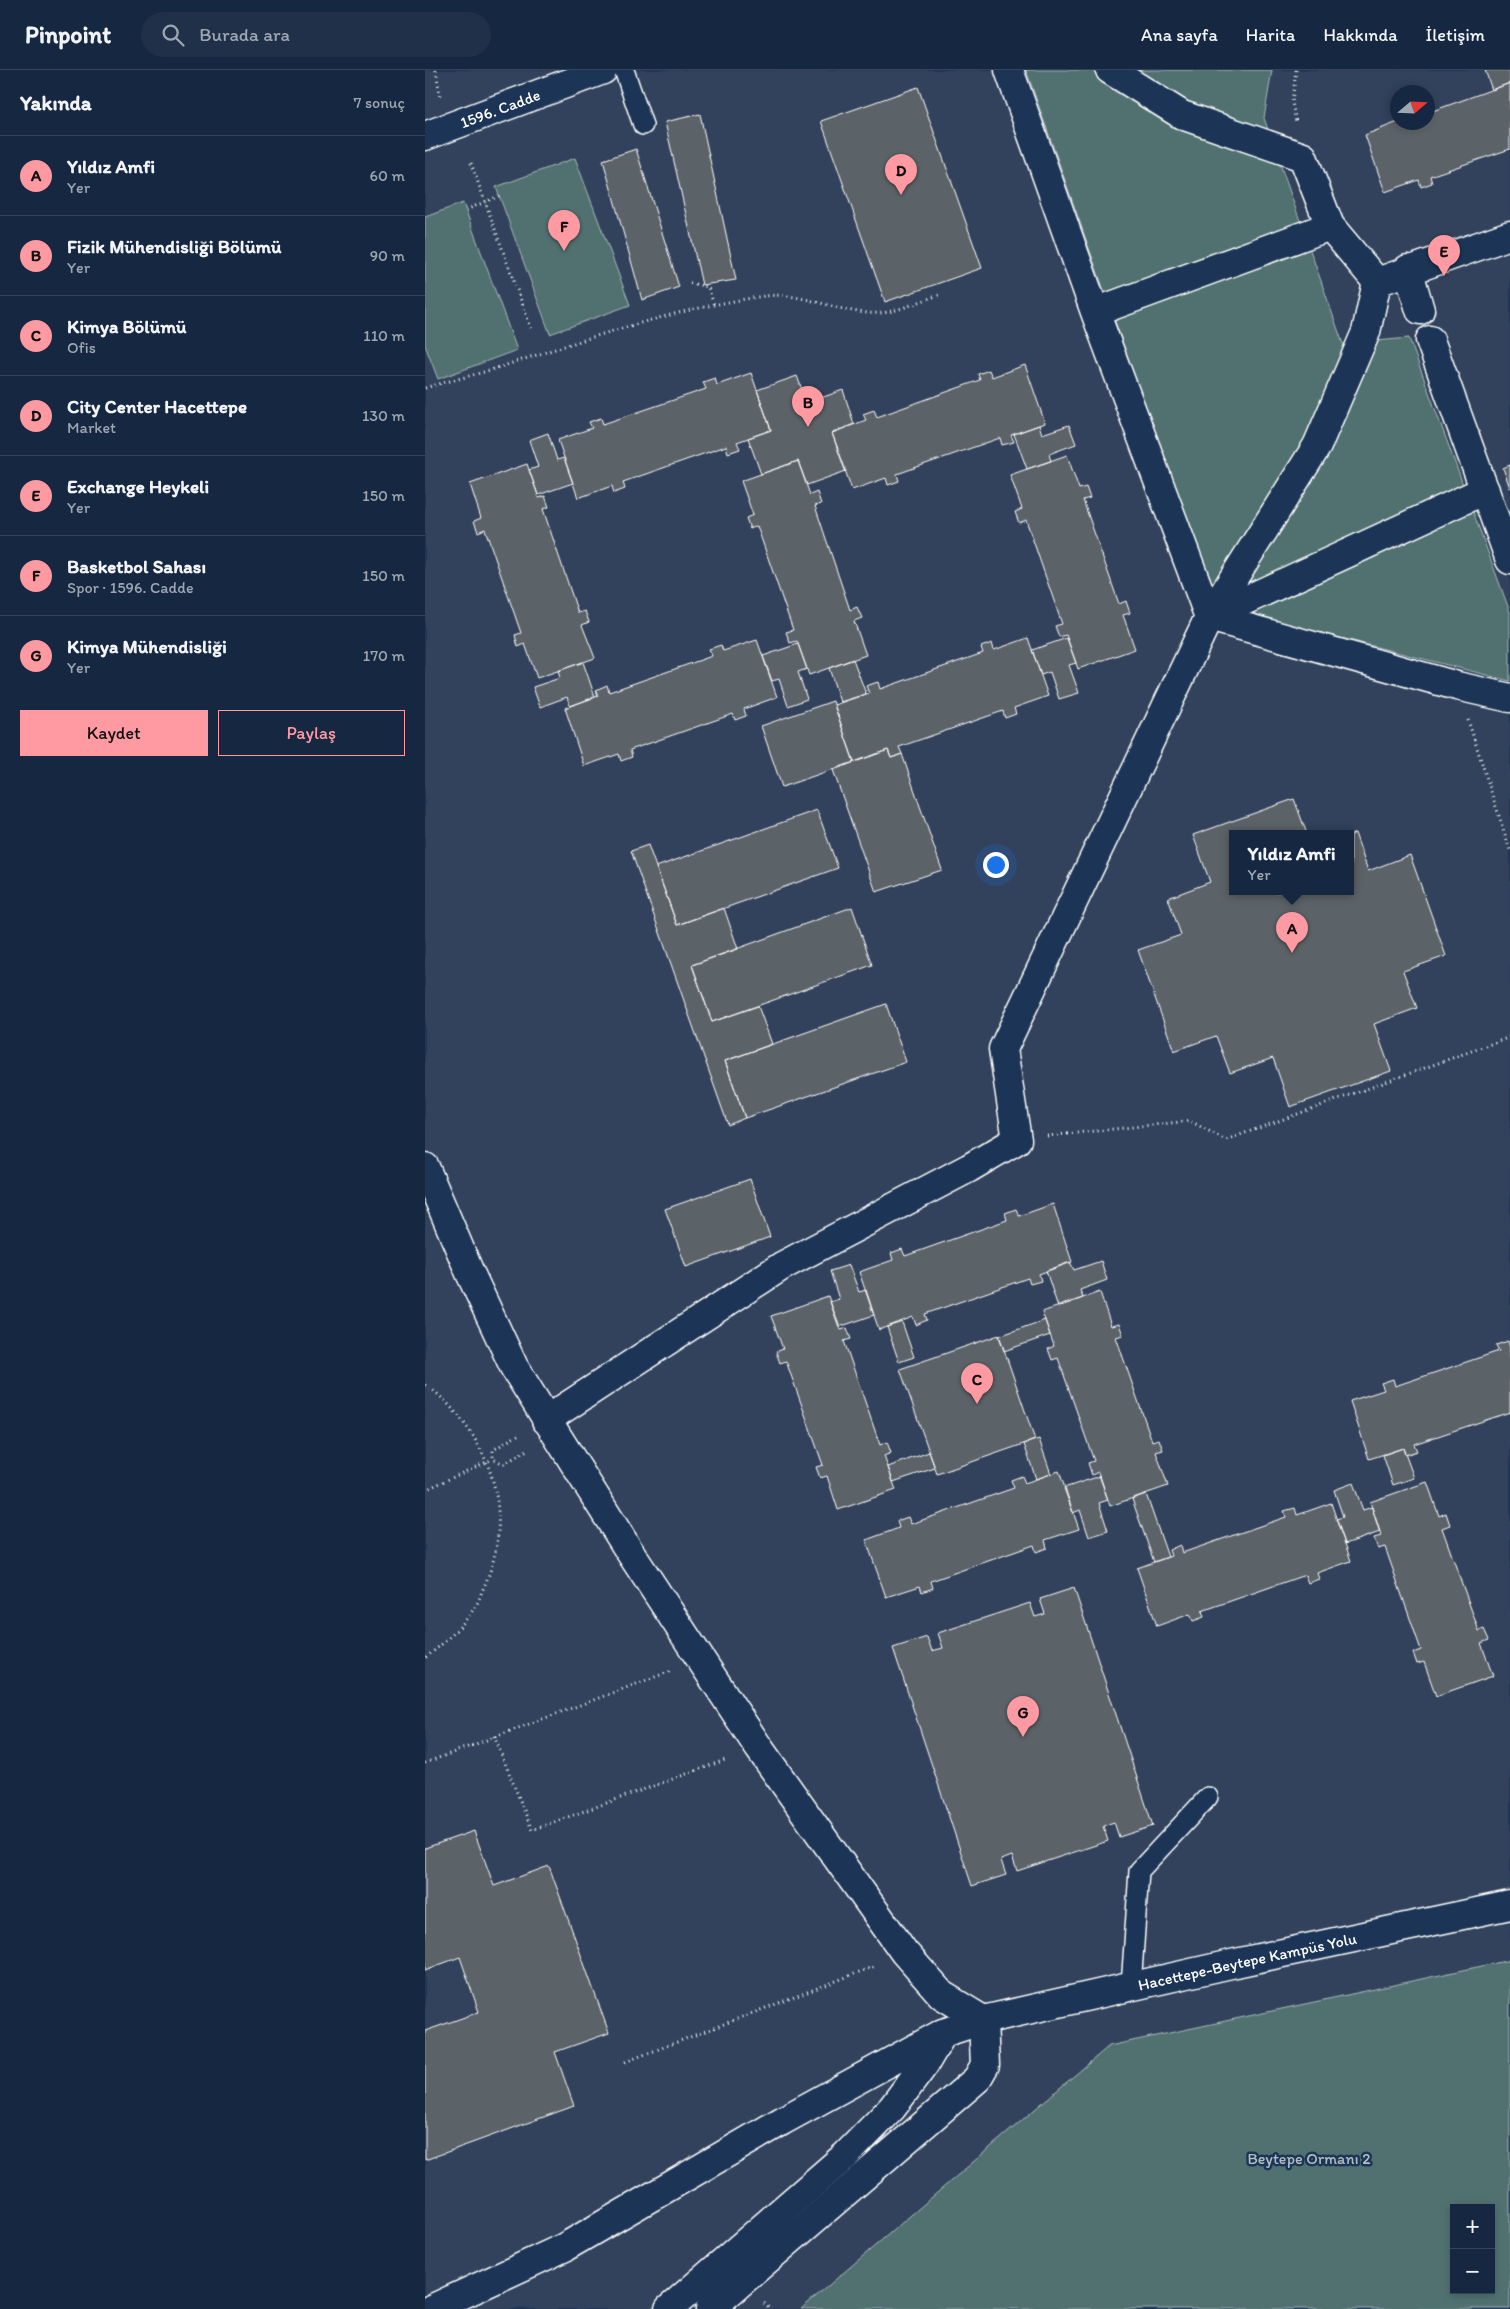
<!DOCTYPE html>
<html lang="tr">
<head>
<meta charset="utf-8">
<style>
  :root { --surface:#162841; --page:#1f3048; --text:#f1f3f6; --muted:#9ea6b1; --line:#35445a; --accent:#ff9aa2 }
  body { margin:0; font-family:Itim,sans-serif; background:var(--page); color:var(--text) }
  .controls { position:absolute; right:15px; bottom:15px; display:grid; overflow:hidden; border-radius:0px; box-shadow:0 2px 8px #0003 }
  .controls button { width:45px; height:45px; display:grid; place-items:center; padding:0; border:0; border-bottom:1px solid var(--line); background:var(--surface); color:var(--text); font:25px sans-serif }
  .compass { position:absolute; left:965px; top:15px; width:45px; height:45px; border-radius:50%; background:var(--surface); box-shadow:0 2px 8px #0003; rotate:71deg }
  .you { position:absolute; left:570px; top:794px; width:18px; height:18px; margin:-12px; border:4px solid #fff; border-radius:50%; background:#1a73e8; box-shadow:0 0 0 8px #1a73e833 }
  .badge { display:grid; place-items:center; width:32px; height:32px; border-radius:50%; background:var(--accent); color:#111; font-size:16px; font-weight:700 }
  .pin { position:absolute; translate:-50% -41px; filter:drop-shadow(0 1px 2px #0008) }
  .pin::after { content:''; position:absolute; top:26px; width:18px; height:15px; background:inherit; clip-path:polygon(0 0,100% 0,50% 100%) }
  .popup { position:absolute; left:804px; top:760px; width:125px; height:65px; box-sizing:border-box; display:grid; place-content:center; border-radius:0px; background:var(--surface); filter:drop-shadow(0 1px 4px #0005); font-size:16px; white-space:nowrap; color:var(--muted) }
  .popup b { font-size:19px; color:var(--text) }
  .popup::after { content:''; position:absolute; left:50%; top:100%; margin-left:-10px; border:10px solid transparent; border-top-color:var(--surface) }
  .list { margin:0; padding:0; list-style:none }
  h2 { display:flex; justify-content:space-between; align-items:center; height:65px; margin:0; padding:0 20px; font-size:21px }
  h2 small { font-size:16px; font-weight:400; color:var(--muted) }
  .list li { display:grid; grid-template-columns:32px 1fr auto; gap:15px; align-items:center; box-sizing:border-box; height:80px; padding:0 20px; border-top:1px solid var(--line) }
  .list b { display:block; font-size:19px; white-space:nowrap }
  .list p { margin:0; font-size:16px; white-space:nowrap; color:var(--muted) }
  .list em { font-size:16px; font-style:normal; color:var(--muted) }
  .actions { display:flex; gap:10px; padding:15px 20px }
  .actions a { flex:1; padding:11px 0; border:1px solid var(--accent); border-radius:0px; text-align:center; font-size:18px; color:var(--accent) }
  .actions .main { background:var(--accent); color:#111 }
  .icon { flex:none; width:28px; height:28px; fill:none; stroke:currentColor; stroke-width:2; stroke-linecap:round; stroke-linejoin:round }
  .map { position:relative; flex:none; width:1085px; height:2239px; overflow:hidden }
  header { display:flex; align-items:center; gap:30px; box-sizing:border-box; height:70px; padding:0 25px; background:var(--surface); border-bottom:1px solid var(--line) }
  header strong { font-size:24px }
  nav { display:flex; gap:28px; margin-inline-start:auto; font-size:18px }
  .search { width:350px; height:45px; background:var(--page); display:flex; align-items:center; gap:12px; box-sizing:border-box; padding:0 18px; border-radius:28px; color:var(--muted); font-size:19px }
  main { display:flex }
  aside { flex:1; background:var(--surface) }
  .map>svg:first-child { display:block }
  .built { fill:#30435c; fill-rule:evenodd }
  .green { fill:#517171; stroke:#a8b8b8; fill-rule:evenodd }
  .building { fill:#5c6368; stroke:#fff }
  .lines { fill:none; stroke-linecap:round; stroke-linejoin:round }
  .service-casing { stroke:#fff; stroke-width:22 }
  .pedestrian-casing { stroke:#fff; stroke-width:31 }
  .minor-casing { stroke:#fff; stroke-width:31 }
  .tertiary-casing { stroke:#fff; stroke-width:31 }
  .path { stroke:#fff; stroke-width:3; stroke-dasharray:1 4; stroke-linecap:butt }
  .service { stroke:#1d3557; stroke-width:19 }
  .pedestrian { stroke:#1d3557; stroke-width:28 }
  .minor { stroke:#1d3557; stroke-width:28 }
  .tertiary { stroke:#1d3557; stroke-width:28 }
  .labels { text-anchor:middle; stroke-width:5; stroke-linejoin:round; paint-order:stroke }
  .street-label { font-size:16px; fill:#fff; stroke:#1d3557 }
  .park-label { font-size:16px; fill:#b1bfbf; stroke:#1d3557 }
</style>
</head>
<body>
<header>
<strong>Pinpoint</strong>
<div class="search"><svg class="icon" aria-label="search" viewBox="0 0 24 24"><circle cx="10" cy="10" r="6"/><path d="M15 15l6 6"/></svg>Burada ara</div>
<nav><a>Ana sayfa</a><a>Harita</a><a>Hakkında</a><a>İletişim</a></nav>
</header>
<main>
<aside>
<h2>Yakında<small>7 sonuç</small></h2>
<ul class="list">
<li><span class="badge">A</span><div><b>Yıldız Amfi</b><p>Yer</p></div><em>60 m</em></li>
<li><span class="badge">B</span><div><b>Fizik Mühendisliği Bölümü</b><p>Yer</p></div><em>90 m</em></li>
<li><span class="badge">C</span><div><b>Kimya Bölümü</b><p>Ofis</p></div><em>110 m</em></li>
<li><span class="badge">D</span><div><b>City Center Hacettepe</b><p>Market</p></div><em>130 m</em></li>
<li><span class="badge">E</span><div><b>Exchange Heykeli</b><p>Yer</p></div><em>150 m</em></li>
<li><span class="badge">F</span><div><b>Basketbol Sahası</b><p>Spor · 1596. Cadde</p></div><em>150 m</em></li>
<li><span class="badge">G</span><div><b>Kimya Mühendisliği</b><p>Yer</p></div><em>170 m</em></li>
</ul>
<div class="actions"><a class="main">Kaydet</a><a>Paylaş</a></div>
</aside>
<div class="map">
<svg width="1085" height="2239" viewBox="0 0 1085 2239">
  <rect width="100%" height="100%" fill="#1d3557"/>
  <filter id="ink" filterUnits="userSpaceOnUse"><feTurbulence type="fractalNoise" baseFrequency=".02" numOctaves="2"/><feDisplacementMap in="SourceGraphic" scale="10" xChannelSelector="R" yChannelSelector="G"/><feConvolveMatrix kernelMatrix="1 2 1 2 8 2 1 2 1" color-interpolation-filters="sRGB"/></filter>
  <g filter="url(#ink)">
    <path class="built" d="M0 0H1085V2239H0ZM972 22H1002V52H972ZM808 764H926V822H808ZM1029 2138H1066V2220H1029Z"/>
    <path class="green" d="M601 0H847L839 48 918 274 984 268 1085 542V611L826 545 782 511Z
      M150 88 205 235 125 264 71 117Z
      M38 133 92 280 13 309 0 275V147Z
      M1085 1890V2239H376L684 1976ZM1029 2138H1066V2220H1029Z"/>
    <path class="building" d="M1060 0H1085V13L1067 20Z
      M1085 13V79L1005 106 1007 113 996 117 994 110 960 122 940 65 973 52H1002V43Z
      M493 17 557 198 460 232 396 51Z
      M275 44 311 210 277 215 240 52Z
      M211 79 254 217 217 230 178 90Z
      M600 295 620 353 586 365 589 372 577 375 575 368 472 404 474 411 463 415 461 408 427 420 407 363 441 350 438 344 449 340 452 347 555 310 553 304 564 300 567 307Z
      M326 303 346 360 312 372 315 379 303 383 301 376 198 412 200 419 189 423 187 416 153 428 133 370 167 358 164 352 176 348 178 354 281 319 278 312 290 308 292 315Z
      M372 306 382 333 418 320 429 354 407 363 421 401 382 415 373 391 336 404 323 368 346 360 332 320Z
      M614 355 617 364 644 355 651 374 624 384 626 391 602 399 589 364Z
      M123 363 132 390 139 388 148 413 113 425 104 400 113 397 104 370Z
      M642 385 654 419 661 417 665 428 658 430 694 534 701 531 705 543 698 545 710 579 653 599 641 565 634 567 630 556 637 554 601 450 594 453 590 442 597 439 585 405Z
      M373 391 385 425 392 422 396 434 390 436 425 540 432 537 437 548 429 551 441 585 384 605 372 571 365 573 361 562 368 560 332 456 325 459 321 448 328 445 316 411Z
      M102 394 114 428 120 426 124 437 118 439 153 543 160 541 164 552 157 555 170 588 112 608 100 574 93 577 90 565 96 563 60 459 53 462 49 451 56 448 45 414Z
      M1085 395V418L1078 398Z
      M603 568 623 626 589 638 591 644 580 648 578 641 474 677 477 684 466 688 463 680 429 692 409 635 444 623 441 616 453 612 455 619 558 583 556 577 567 573 569 580Z
      M642 568 651 593 644 595 654 623 634 629 625 602 616 605 607 580Z
      M332 570 352 627 319 639 321 646 310 650 308 644 205 680 207 687 196 691 194 684 159 696 140 638 173 626 171 620 182 615 184 622 287 586 284 579 296 575 298 581Z
      M373 574 382 599 373 602 382 629 363 636 354 609 347 611 338 586Z
      M428 589 441 624 415 632 404 598Z
      M158 592 170 627 145 636 142 627 115 637 108 617 135 608 133 601Z
      M408 631 429 692 357 717 336 656Z
      M463 680 466 688 477 684 517 800 451 822 408 700Z
      M869 729 882 764H808V822H926V765L930 763 943 801 985 785 1021 886 978 901 992 938 949 954 966 1001 865 1037 848 988 805 1003 791 966 749 981 713 880 756 865 743 828 785 812 768 765Z
      M392 740 413 798 252 855 231 797Z
      M223 775 252 855 299 838 313 879 267 895 287 952 333 936 347 974 300 991 320 1048 303 1055 206 781Z
      M427 837 447 895 287 952 267 895Z
      M461 934 481 992 320 1048 300 991Z
      M325 1109 345 1167 261 1197 240 1139Z
      M628 1134 647 1192 614 1204 616 1211 605 1214 603 1208 500 1244 502 1250 491 1255 488 1247 454 1260 434 1202 468 1190 466 1183 477 1179 480 1186 582 1150 580 1143 591 1139 594 1146Z
      M676 1191 682 1210 655 1220 658 1228 633 1237 621 1201 645 1192 649 1200Z
      M424 1195 434 1222 441 1220 449 1245 414 1257 405 1232 414 1229 405 1201Z
      M675 1222 686 1256 694 1254 698 1265 691 1267 727 1371 734 1369 738 1380 731 1382 743 1416 685 1436 673 1402 667 1405 663 1393 669 1391 633 1288 627 1290 623 1279 629 1276 617 1242Z
      M403 1226 416 1260 422 1258 426 1269 419 1271 455 1375 462 1372 466 1383 459 1386 471 1420 413 1440 402 1406 395 1408 391 1397 398 1395 361 1291 355 1293 351 1282 358 1279 346 1246Z
      M620 1250 625 1265 579 1281 574 1266Z
      M477 1252 489 1287 474 1292 462 1257Z
      M574 1265 610 1370 512 1404 475 1299Z
      M1083 1271 1085 1278V1342L989 1374 992 1381 980 1385 978 1378 944 1389 925 1331 959 1320 956 1313 968 1309 970 1316 1074 1281 1071 1275Z
      M614 1369 626 1404 611 1409 599 1374Z
      M978 1378 989 1408 968 1415 958 1385Z
      M504 1382 510 1398 468 1412 463 1397Z
      M634 1401 654 1459 620 1470 622 1478 611 1482 609 1475 506 1511 508 1518 497 1522 495 1516 461 1527 441 1470 474 1458 472 1451 483 1447 486 1454 589 1418 586 1410 597 1406 600 1413Z
      M675 1406 683 1430 674 1433 683 1461 664 1467 655 1440 648 1443 639 1418Z
      M1002 1412 1014 1446 1021 1443 1025 1455 1017 1458 1054 1561 1059 1559 1064 1570 1056 1573 1068 1606 1011 1626 999 1592 992 1594 988 1583 996 1580 960 1477 953 1479 949 1468 956 1466 945 1432Z
      M928 1413 938 1440 947 1437 955 1462 920 1474 911 1449 918 1447 909 1420Z
      M721 1424 743 1487 729 1492 707 1429Z
      M906 1433 926 1491 892 1503 894 1509 883 1513 880 1505 777 1541 779 1547 768 1551 765 1544 732 1556 712 1498 746 1486 744 1480 755 1475 757 1483 861 1447 859 1441 870 1438 872 1445Z
      M649 1518 728 1756 694 1767 689 1752 678 1756 683 1771 592 1801 587 1786 576 1790 581 1805 547 1816 468 1578 502 1567 507 1581 518 1578 513 1563 605 1533 610 1547 620 1544 615 1529Z
      M49 1761 69 1816 124 1796 184 1963 130 1982 149 2036 0 2090V1961L54 1942 35 1887 0 1900V1778Z"/>
    <g class="lines">
      <g class="service-casing">
        <path id="service" d="M199 0 218 55
          M706 1917 714 1801 783 1727"/>
      </g>
      <g class="pedestrian-casing">
        <path id="pedestrian" d="M584 0 670 242 784 547
          M685 0 757 45 878 87 905 156 952 212
          M983 199 995 240
          M952 212 1085 165
          M670 242 905 156
          M1005 270 1085 490
          M784 547 1032 616 1085 628
          M784 547 1060 420
          M121 1350 357 1196 544 1098 592 1070 578 979 784 547 892 376 941 262 952 212"/>
      </g>
      <g class="minor-casing">
        <path id="minor" d="M6 2239 140 2177 357 2051 518 1963"/>
      </g>
      <g class="tertiary-casing">
        <g id="tertiary">
          <path id="s1" d="M0 66 178 0"/>
          <path d="M0 1097 45 1203 89 1297 203 1479 334 1678 479 1882 517 1925 558 1950"/>
          <path id="s2" d="M244 2239 420 2086 467 2038 499 1995 518 1963 558 1950 806 1894 1085 1835"/>
          <path d="M285 2239 552 2009 560 1995 558 1950"/>
        </g>
      </g>
      <path class="path" d="M11 0 15 26
        M871 0 867 32 871 52
        M46 93 106 258
        M41 140 74 126
        M265 213 283 217 289 235
        M0 318C23 311 46 306 69 299 158 270 247 239 340 226 380 221 417 246 456 243 471 242 498 230 514 225
        M1043 650 1085 780
        M622 1066 765 1051 801 1070 1085 967
        M0 1315C19 1326 40 1352 51 1371 78 1418 81 1469 58 1519 55 1526 53 1534 48 1540 35 1559 18 1574 0 1588
        M93 1365 68 1380V1389L79 1394 102 1380
        M0 1420 68 1389
        M69 1666 107 1760 303 1689
        M0 1693 246 1601
        M200 1992 450 1896
        M339 2233 345 2239"/>
      <use href="#service" class="service"/>
      <use href="#pedestrian" class="pedestrian"/>
      <use href="#minor" class="minor"/>
      <use href="#tertiary" class="tertiary"/>
    </g>
  </g>
  <g class="labels">
    <g class="street-label">
      <text dy="6" stroke="none"><textPath href="#s1" startOffset="80">1596. Cadde</textPath></text>
      <text dy="6" stroke="none"><textPath href="#s2" startOffset="704">Hacettepe-Beytepe Kampüs Yolu</textPath></text>
    </g>
    <g class="park-label">
      <text x="884" y="2094">Beytepe Ormanı 2</text>
    </g>
  </g>
</svg>
<div class="controls">
<button>+</button>
<button>−</button>
</div>
<svg class="compass" viewBox="-18 -18 36 36"><path d="M0-13l5 13h-10z" fill="#e53935"/><path d="M0 13l5-13h-10z" fill="#9ea6b1"/></svg>
<div class="you"></div>
<div class="pin badge" style="left:867px;top:883px">A</div>
<div class="popup"><b>Yıldız Amfi</b>Yer</div>
<div class="pin badge" style="left:383px;top:357px">B</div>
<div class="pin badge" style="left:552px;top:1334px">C</div>
<div class="pin badge" style="left:476px;top:125px">D</div>
<div class="pin badge" style="left:1019px;top:206px">E</div>
<div class="pin badge" style="left:139px;top:181px">F</div>
<div class="pin badge" style="left:598px;top:1667px">G</div>
</div>
</main>
</body>
</html>
